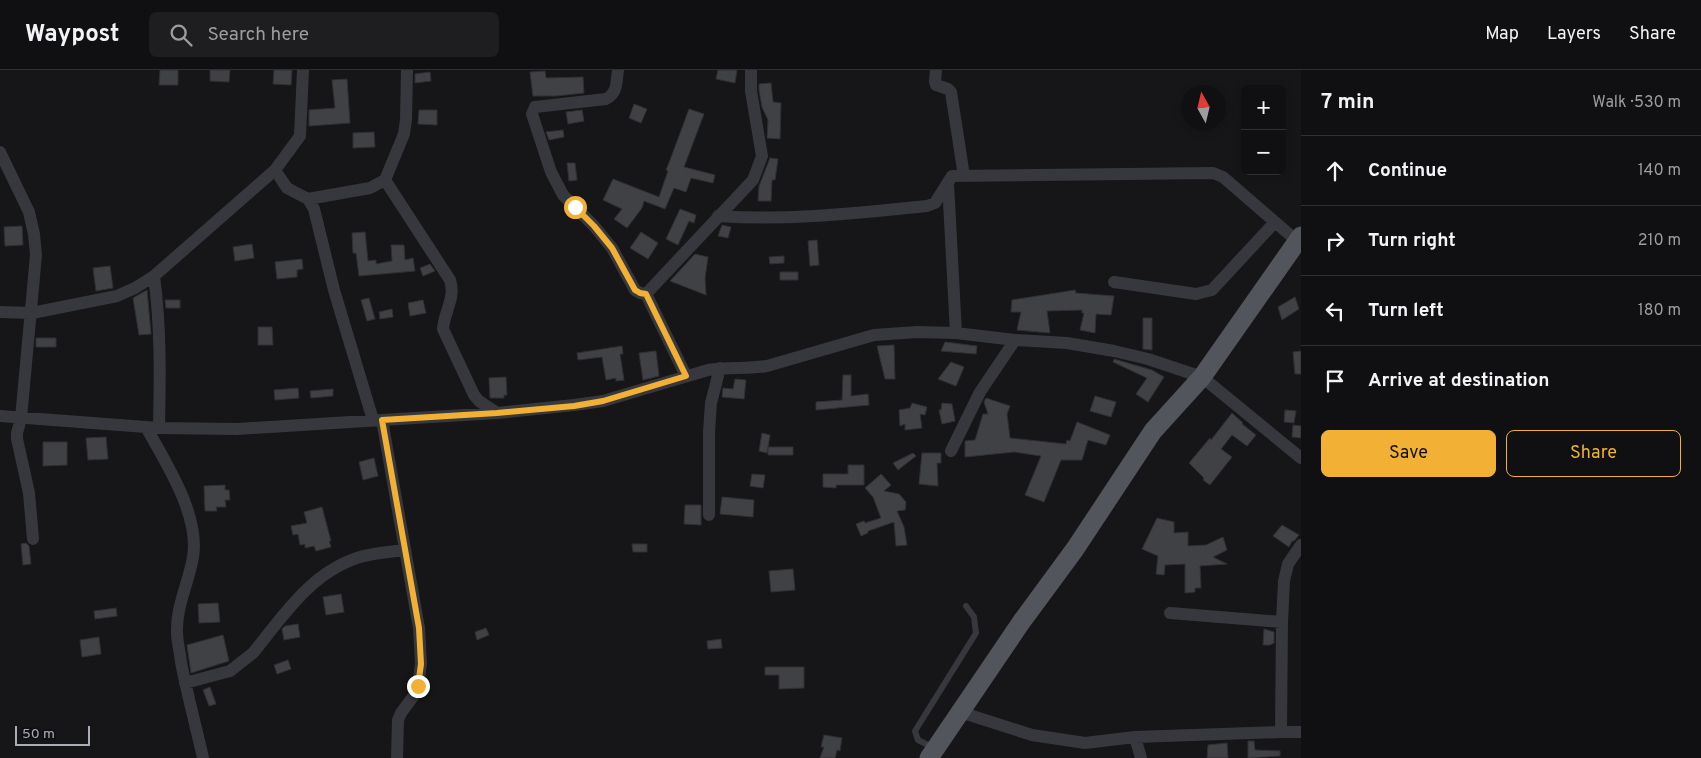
<!DOCTYPE html>
<html lang="en">
<head>
<meta charset="utf-8">
<style>
  :root { --surface:#101012; --page:#1e1e20; --text:#f1f3f6; --muted:#9c9d9f; --line:#303032; --accent:#f2b134 }
  body { margin:0; font-family:Overpass,sans-serif; background:var(--page); color:var(--text) }
  .controls { position:absolute; right:15px; top:15px; display:grid; overflow:hidden; border-radius:8px; box-shadow:0 2px 8px #0003 }
  .controls button { width:45px; height:45px; display:grid; place-items:center; padding:0; border:0; border-bottom:1px solid var(--line); background:var(--surface); color:var(--text); font:25px sans-serif }
  .compass { position:absolute; left:1181px; top:15px; width:45px; height:45px; border-radius:50%; background:var(--surface); box-shadow:0 2px 8px #0003; rotate:352deg }
  .scale { position:absolute; left:15px; bottom:12px; width:75px; box-sizing:border-box; padding-left:5px; border:2px solid #a8adb8; border-top:0; font-size:14px; line-height:18px; white-space:nowrap; color:#a8adb8; -webkit-text-stroke:4px #111113; paint-order:stroke }
  .stop { position:absolute; width:15px; height:15px; margin:-11px; border:4px solid #f2b134; border-radius:50%; background:#fff }
  .stop.end { background:#f2b134; border-color:#fff; box-shadow:0 1px 5px #0008 }
  .list { margin:0; padding:0; list-style:none }
  h2 { display:flex; justify-content:space-between; align-items:center; height:65px; margin:0; padding:0 20px; font-size:21px }
  h2 small { font-size:16px; font-weight:400; color:var(--muted) }
  .list li { display:grid; grid-template-columns:32px 1fr auto; gap:15px; align-items:center; box-sizing:border-box; height:70px; padding:0 20px; border-top:1px solid var(--line) }
  .list b { display:block; font-size:19px; white-space:nowrap }
  .list em { font-size:16px; font-style:normal; color:var(--muted) }
  .actions { display:flex; gap:10px; padding:15px 20px }
  .actions a { flex:1; padding:11px 0; border:1px solid var(--accent); border-radius:8px; text-align:center; font-size:18px; color:var(--accent) }
  .actions .main { background:var(--accent); color:#111 }
  .icon { flex:none; width:28px; height:28px; fill:none; stroke:currentColor; stroke-width:2; stroke-linecap:round; stroke-linejoin:round }
  .map { position:relative; flex:none; width:1301px; height:688px; overflow:hidden }
  header { display:flex; align-items:center; gap:30px; box-sizing:border-box; height:70px; padding:0 25px; background:var(--surface); border-bottom:1px solid var(--line) }
  header strong { font-size:24px }
  nav { display:flex; gap:28px; margin-inline-start:auto; font-size:18px }
  .search { width:350px; height:45px; background:var(--page); display:flex; align-items:center; gap:12px; box-sizing:border-box; padding:0 18px; border-radius:8px; color:var(--muted); font-size:19px }
  main { display:flex }
  aside { flex:1; background:var(--surface) }
  .map>svg:first-child { display:block }
  .building { fill:#404145; stroke:#303034 }
  .lines { fill:none; stroke-linecap:round; stroke-linejoin:round }
  .lane { stroke:#37383d; stroke-width:6 }
  .street { stroke:#37383d; stroke-width:12 }
  .primary { stroke:#53555c; stroke-width:19 }
  .route { stroke:#f2b134; stroke-width:6 }
</style>
</head>
<body>
<header>
<strong>Waypost</strong>
<div class="search"><svg class="icon" aria-label="search" viewBox="0 0 24 24"><circle cx="10" cy="10" r="6"/><path d="M15 15l6 6"/></svg>Search here</div>
<nav><a>Map</a><a>Layers</a><a>Share</a></nav>
</header>
<main>
<div class="map">
<svg width="1301" height="688" viewBox="0 0 1301 688">
  <rect width="100%" height="100%" fill="#161618"/>
  <path class="building" d="M160 0H178V15H159Z
    M210 0H230L229 12 210 11Z
    M274 0H292L291 15 273 14Z
    M718 0H737L735 13 716 9Z
    M545 1 546 8 583 7 584 23 556 26H533L530 2Z
    M430 2 431 11 415 13V4Z
    M347 9 350 53 309 56V40L335 38 332 10Z
    M771 13 773 32 781 33 780 69 767 68 768 50 762 37 759 20V14Z
    M634 34 647 39 641 53 629 48Z
    M689 39 704 44 684 97 715 105 713 113 691 108 686 122 674 118 665 139 644 131 642 138 627 158 614 149 622 139 603 130 613 109 659 127 668 101 666 100 669 93Z
    M419 40H437V55L418 54Z
    M582 40 584 51 568 54 566 42Z
    M563 60 564 67 549 70 546 62Z
    M374 62 375 77 353 78V63Z
    M770 88 778 89 775 110H772L771 131H758L759 116Z
    M567 93H575L577 110 569 111Z
    M680 139 696 145 694 153 689 151 678 175 666 169Z
    M722 155 731 157 728 168 718 166Z
    M22 156 23 175 5 176 4 157Z
    M365 162 368 191 376 190V194L392 191 391 175H404L405 190 413 188 415 201 359 206 356 183H353L352 163Z
    M641 162 658 173 648 189 630 178Z
    M817 170 819 195 810 196 808 171Z
    M252 174 254 188 235 191 233 177Z
    M695 184 708 187 705 208 706 225 670 211Z
    M784 186V193L770 194 769 187Z
    M302 189 303 199 297 200V207L277 209 275 192Z
    M430 194 435 201 423 206 420 198Z
    M110 196 113 218 96 221 93 198Z
    M780 202H798V210H780Z
    M147 220 151 264 139 265 133 228Z
    M1075 220 1076 223 1114 226 1111 245 1096 244 1095 263 1080 260 1084 243H1082V240L1047 241 1050 263 1017 260 1021 242H1011L1012 230Z
    M1295 227 1299 239 1282 250 1278 237Z
    M369 228 375 249 367 251 361 230Z
    M165 230H180V238H166Z
    M423 230 426 243 410 246 408 233Z
    M392 239 393 247 380 249 379 242Z
    M1143 248H1152V280L1143 279Z
    M258 257H272L273 275H258Z
    M36 268H56V277H36Z
    M945 272 977 276 976 284 941 281Z
    M894 275 895 309H885L877 276Z
    M622 276 623 284H620L624 310 616 311V308L606 310 602 287 578 290 577 283Z
    M656 281 659 306 643 310 639 283Z
    M1301 281V304H1295L1293 282Z
    M1114 289 1152 300 1164 307 1148 332 1136 324 1147 308 1113 292Z
    M951 292 964 297 956 316 938 309Z
    M843 305H851V326L868 324 869 335 816 340V332L842 330Z
    M506 307 507 325H504V328H490L489 308Z
    M735 309 746 310 744 329 722 327 723 318 733 319Z
    M298 318 299 328 275 330 274 320Z
    M333 319V326L311 328 310 321Z
    M1095 326 1116 332 1111 347 1090 341Z
    M986 328 1010 336 1007 344 1010 368 1066 374 1067 370 1070 371 1077 352 1110 365 1106 375 1088 370 1082 390H1061L1044 432 1025 425 1041 386 1014 382 965 387V371L975 370 983 344H988L984 332Z
    M912 333 927 337 925 345 920 344 922 358 905 360V354L900 356 899 340 910 338Z
    M942 333 952 334 955 351 942 354 939 340H941Z
    M1285 340 1296 341 1294 353 1284 352Z
    M1232 343 1243 353 1242 354 1256 365 1247 376 1232 365 1221 379 1232 387 1210 415 1203 410 1204 408 1189 393 1210 368 1211 370Z
    M1293 355 1301 356V368L1292 367Z
    M762 363 770 365 767 383 759 381Z
    M106 367 108 389 88 390 86 368Z
    M43 372H67V395L43 396Z
    M768 377H793V385H768Z
    M913 383 916 386 898 400 893 393Z
    M922 383H941V393H937L938 416 919 414Z
    M374 388 378 406 363 410 359 392Z
    M848 395H864V415H836V418L823 417V404H848Z
    M752 404 765 405 763 418 750 416Z
    M881 404 891 415 884 421 899 424 906 432 905 440 897 441 904 457 907 475 896 476 894 452 868 461V463L861 466 856 454 864 451 865 453 881 448 873 427 865 418Z
    M225 415V420H229L230 430H225L226 437H216L217 441H205L204 416Z
    M722 427 754 430 753 447 720 444Z
    M685 435H701V455L684 454Z
    M322 437 331 471H329L331 477 316 481 314 476 305 478V474L300 475 298 464 293 465 291 456 307 453 304 442Z
    M1157 448 1174 452V463L1188 462V476L1206 475 1223 467 1227 480 1213 487 1227 494 1200 496 1201 518H1195V522L1185 523V494L1165 495 1164 505 1156 504 1158 486 1142 479Z
    M1282 455 1299 465 1294 471H1292L1289 477 1273 466Z
    M26 473 29 476 31 494 23 495 21 474Z
    M632 474H647V482H633Z
    M793 499 795 520 771 522 769 501Z
    M341 524 344 542 326 545 323 527Z
    M218 533 220 552 199 553 198 534Z
    M116 538 117 546 95 549 94 541Z
    M298 554 300 567 284 570 282 559 285 556Z
    M486 558 489 565 477 570 475 562Z
    M1264 559 1274 562V573L1270 575H1263Z
    M223 565 229 591 191 603 187 575Z
    M99 567 101 584 82 587 80 570Z
    M721 569 722 578 708 579 707 571Z
    M288 590 291 599 277 604 274 595Z
    M765 597H804V618L779 619V605H765Z
    M210 617 216 634 209 636 203 620Z
    M824 665 842 668 840 681 837 680 835 688H820L824 677H821Z
    M1248 671H1254L1255 680 1280 681V686L1248 688Z
    M1227 673 1228 688H1207L1208 675Z"/>
  <g class="lines">
    <path class="lane" d="M934 678 918 670 915 661 976 563 974 547 966 536"/>
    <path class="street" d="M618 0C616 12 618 23 606 29L535 37 532 44 551 102 563 125 594 156 612 178 635 220 640 223 646 224
      M936 0 935 11 936 15 948 19 951 22 964 106
      M0 82 29 142 34 164 36 185 21 348 17 363V369L29 423 33 469
      M275 100 287 118 308 129 314 139 334 220 373 350
      M385 110 450 210C456 228 444 242 443 259L474 325 479 331 497 343
      M948 113 956 263
      M308 129 370 118 385 110 404 64 406 50 407 0
      M718 146C789 151 857 143 927 136L935 133 952 106 1213 103 1223 107 1297 171
      M154 206C161 257 160 307 159 358
      M1114 212 1196 224 1212 220 1275 152
      M646 224 753 110 762 86 751 21V0
      M646 224 686 306
      M0 242 32 243 117 226 135 218 154 206 275 100 300 66 303 0
      M0 346 159 358 237 359 382 350 497 343 574 335 603 331 708 300C728 297 747 299 767 296L874 265 917 262 956 263 1015 270 1067 273 1114 281 1148 289 1202 307 1301 388
      M382 350 419 558 421 594 418 616 415 624 401 643 398 650 397 688
      M146 357C166 393 200 445 193 487 189 512 176 536 177 562 177 572 180 582 181 592 187 624 196 656 203 688
      M951 381 980 322 1015 270
      M709 445V362L711 333 720 298
      M1170 543 1282 552
      M185 613 230 601 253 583C283 546 311 502 360 487 374 483 391 482 405 480
      M960 642 1032 665 1085 673 1135 667 1281 662H1301
      M1281 662 1282 552 1284 511 1288 494 1301 475
      M1135 667 1141 688"/>
    <path class="primary" d="M929 688 1022 551 1075 479 1153 361 1202 307 1301 166"/>
  </g>
  <g class="lines">
    <path class="route" d="M418 616 421 594 419 558 382 350 497 343 574 336 603 331 686 306 646 224 640 223 635 220 612 178 594 156 575 137"/>
  </g>
</svg>
<div class="controls">
<button>+</button>
<button>−</button>
</div>
<svg class="compass" viewBox="-18 -18 36 36"><path d="M0-13l5 13h-10z" fill="#e53935"/><path d="M0 13l5-13h-10z" fill="#9c9d9f"/></svg>
<div class="scale">50 m</div>
<div class="stop" style="left:575px;top:137px"></div>
<div class="stop end" style="left:418px;top:616px"></div>
</div>
<aside>
<h2>7 min<small>Walk · 530 m</small></h2>
<ul class="list">
<li><svg class="icon" aria-label="ahead" viewBox="0 0 24 24"><path d="M12 20V5M6 11l6-6 6 6"/></svg><div><b>Continue</b></div><em>140 m</em></li>
<li><svg class="icon" aria-label="right" viewBox="0 0 24 24"><path d="M7 20v-9h11M14 6l5 5-5 5"/></svg><div><b>Turn right</b></div><em>210 m</em></li>
<li><svg class="icon" aria-label="left" viewBox="0 0 24 24"><path d="M17 20v-9H6M10 6l-5 5 5 5"/></svg><div><b>Turn left</b></div><em>180 m</em></li>
<li><svg class="icon" aria-label="arrive" viewBox="0 0 24 24"><path d="M6 21V4h12l-3 4 3 4H6"/></svg><div><b>Arrive at destination</b></div></li>
</ul>
<div class="actions"><a class="main">Save</a><a>Share</a></div>
</aside>
</main>
</body>
</html>
